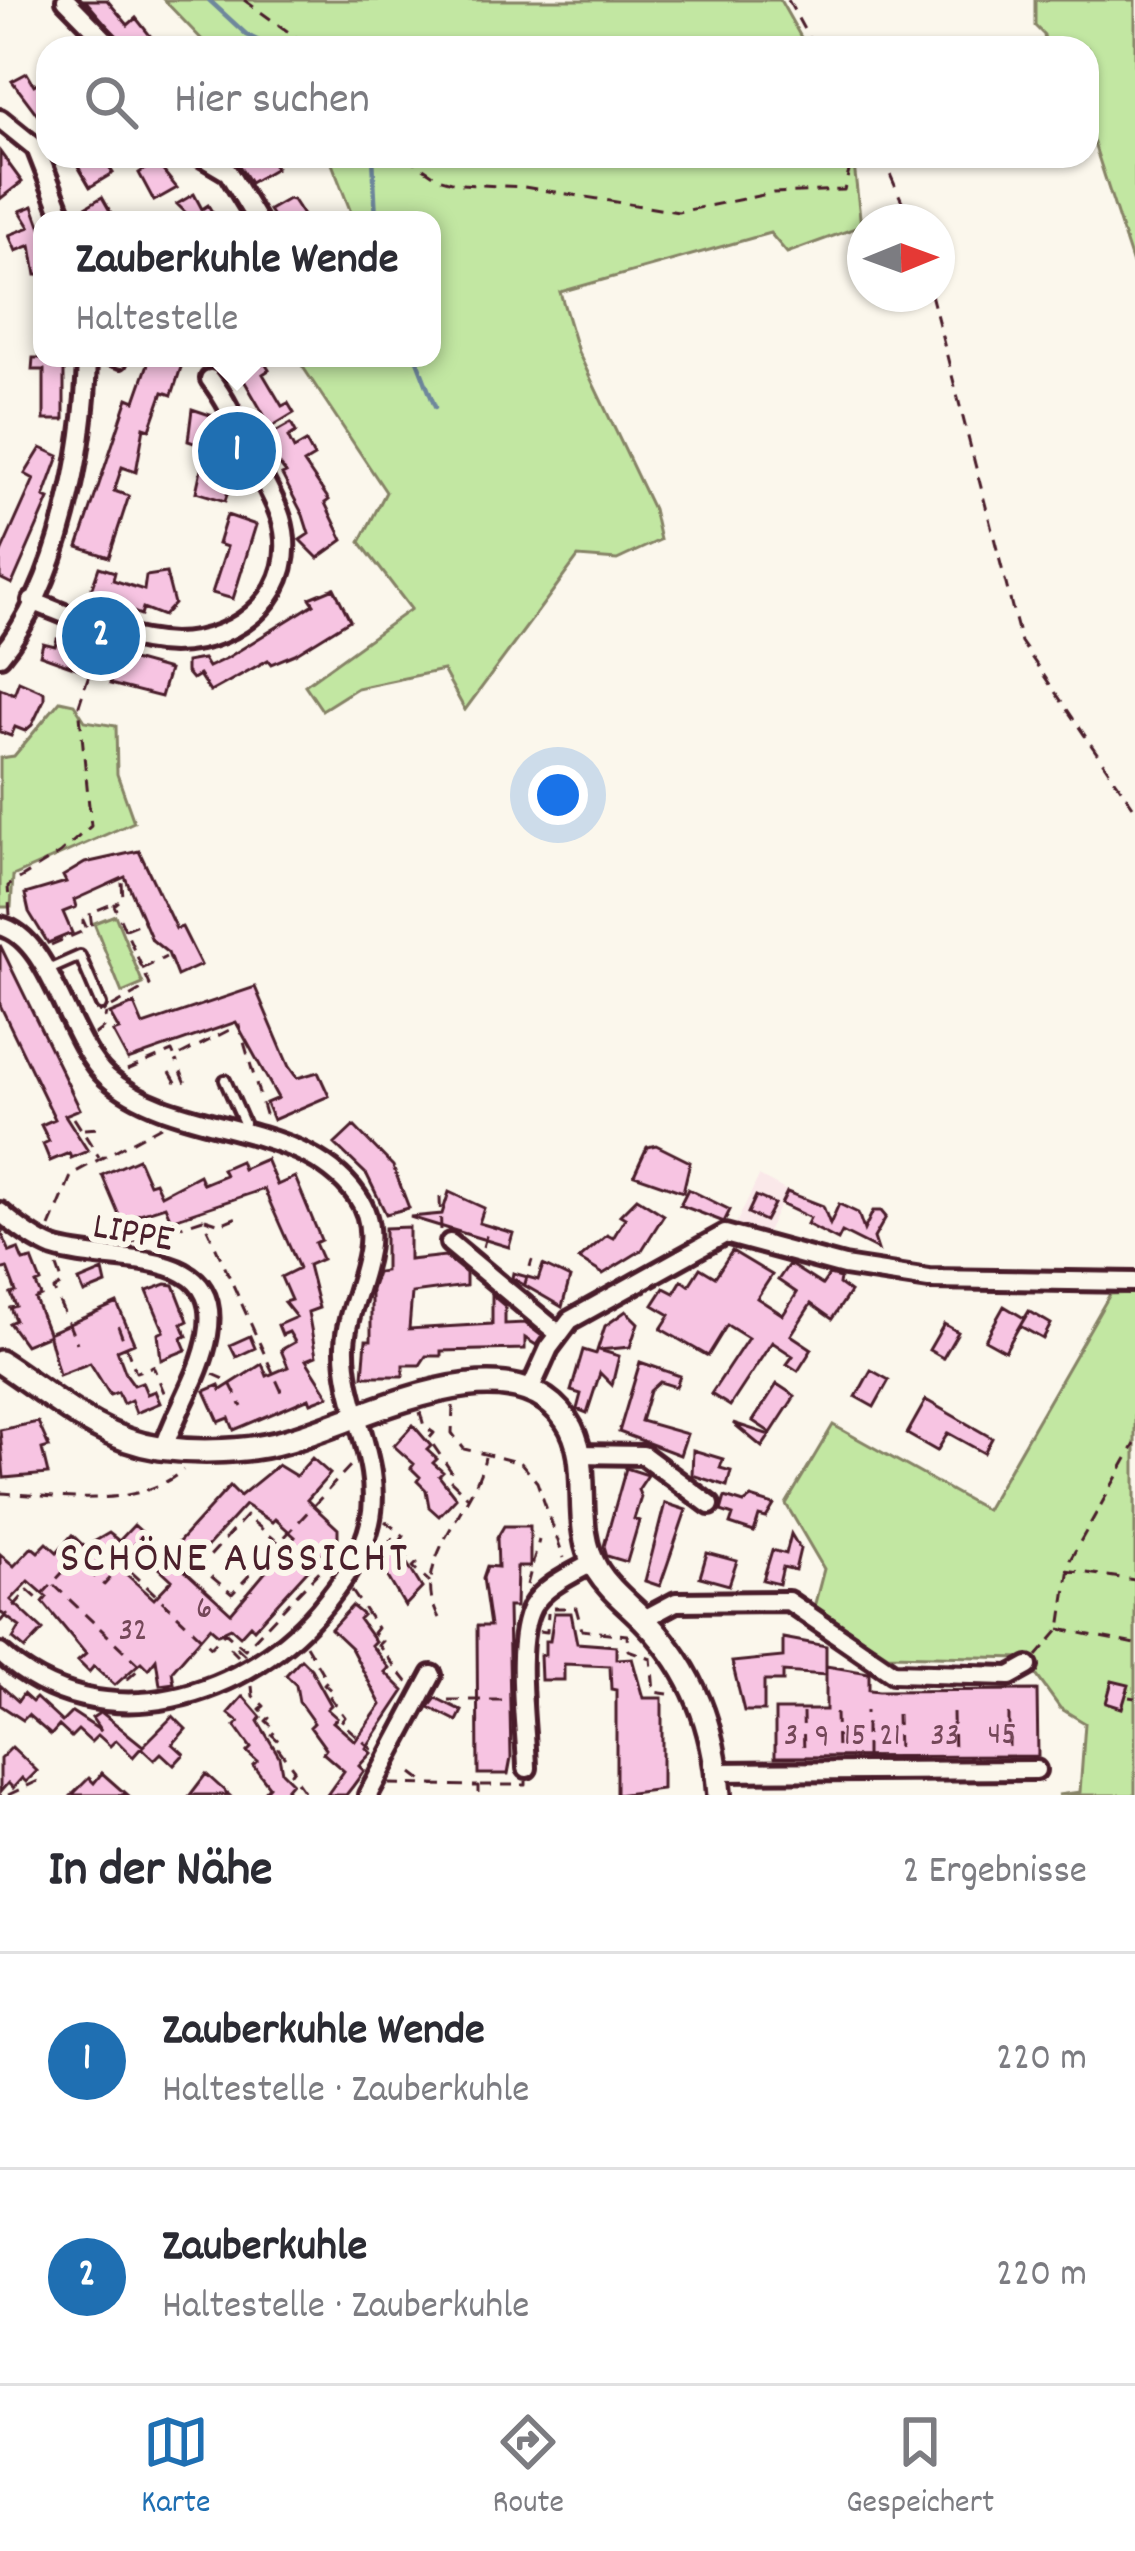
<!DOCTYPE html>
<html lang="de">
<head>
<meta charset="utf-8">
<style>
  :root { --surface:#fff; --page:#f7f7f7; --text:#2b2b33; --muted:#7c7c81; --line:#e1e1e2; --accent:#1f6fb2 }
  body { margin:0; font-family:Dekko,sans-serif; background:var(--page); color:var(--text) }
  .compass { position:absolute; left:847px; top:204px; width:108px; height:108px; border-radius:50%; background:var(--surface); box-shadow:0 3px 9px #0004; rotate:89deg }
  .you { position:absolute; left:558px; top:795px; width:42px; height:42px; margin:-30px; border:9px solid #fff; border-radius:50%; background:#1a73e8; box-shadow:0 0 0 18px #1a73e833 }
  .badge { display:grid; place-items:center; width:78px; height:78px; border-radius:50%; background:var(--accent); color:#fff; font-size:39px; font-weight:700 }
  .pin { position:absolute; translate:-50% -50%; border:6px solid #fff; box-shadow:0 3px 12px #0006 }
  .popup { position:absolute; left:33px; top:211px; width:408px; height:156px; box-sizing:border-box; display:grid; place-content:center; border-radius:24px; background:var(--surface); filter:drop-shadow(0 3px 9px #0005); font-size:39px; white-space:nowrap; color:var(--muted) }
  .popup b { font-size:45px; color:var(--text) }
  .popup::after { content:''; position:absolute; left:50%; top:100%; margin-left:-24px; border:24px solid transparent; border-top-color:var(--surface) }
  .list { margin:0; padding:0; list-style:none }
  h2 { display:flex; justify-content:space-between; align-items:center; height:156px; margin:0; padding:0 48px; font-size:51px }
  h2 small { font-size:39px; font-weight:400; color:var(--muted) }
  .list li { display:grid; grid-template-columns:78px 1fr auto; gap:36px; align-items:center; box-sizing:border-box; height:216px; padding:0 48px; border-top:3px solid var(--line) }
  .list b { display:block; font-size:45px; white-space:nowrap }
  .list p { margin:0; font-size:39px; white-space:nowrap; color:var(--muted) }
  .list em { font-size:39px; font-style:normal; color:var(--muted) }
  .icon { flex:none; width:66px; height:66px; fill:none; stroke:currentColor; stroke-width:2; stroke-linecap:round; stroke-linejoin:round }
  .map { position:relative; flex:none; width:1135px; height:1795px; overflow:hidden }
  .search { position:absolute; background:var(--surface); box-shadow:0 3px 9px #0004; left:36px; right:36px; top:36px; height:132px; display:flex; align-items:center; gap:30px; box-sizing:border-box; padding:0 42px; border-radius:36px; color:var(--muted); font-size:45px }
  .sheet { height:588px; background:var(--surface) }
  nav { display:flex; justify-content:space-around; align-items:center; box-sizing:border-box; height:168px; border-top:3px solid var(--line); background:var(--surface); font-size:33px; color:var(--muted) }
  nav a { display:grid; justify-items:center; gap:6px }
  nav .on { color:var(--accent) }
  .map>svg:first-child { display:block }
  .built { fill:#fae8e9 }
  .green { fill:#c2e7a2; stroke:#868366; stroke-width:3 }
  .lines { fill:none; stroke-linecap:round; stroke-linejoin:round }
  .stream { stroke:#6e879c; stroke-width:4.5 }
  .building { fill:#f7c4e2; stroke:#4a1f2b; stroke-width:3; fill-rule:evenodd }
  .service-casing { stroke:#4a1f2b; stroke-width:16 }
  .minor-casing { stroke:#4a1f2b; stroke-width:26 }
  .tertiary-casing { stroke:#4a1f2b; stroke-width:30 }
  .path { stroke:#4a1f2b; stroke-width:3; stroke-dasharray:12 9; stroke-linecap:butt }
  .service { stroke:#fbf7ec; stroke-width:8 }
  .minor { stroke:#fbf7ec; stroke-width:16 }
  .tertiary { stroke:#fbf7ec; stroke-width:21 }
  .labels { text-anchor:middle; stroke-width:12; stroke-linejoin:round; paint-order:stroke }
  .number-label { font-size:33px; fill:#754859 }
  .street-label { font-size:39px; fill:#4a1f2b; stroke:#fbf7ec }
  .quarter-label { font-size:45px; letter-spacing:3px; fill:#4a1f2b; stroke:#fbf7ec }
</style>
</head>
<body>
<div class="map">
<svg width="1135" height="1795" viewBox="0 0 1135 1795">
  <rect width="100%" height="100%" fill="#fbf7ec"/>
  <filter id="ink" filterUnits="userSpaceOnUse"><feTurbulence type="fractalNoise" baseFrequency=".00833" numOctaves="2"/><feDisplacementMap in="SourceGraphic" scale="24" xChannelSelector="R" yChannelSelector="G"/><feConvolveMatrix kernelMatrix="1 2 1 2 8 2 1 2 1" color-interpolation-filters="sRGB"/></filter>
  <g filter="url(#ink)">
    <path class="built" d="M759 1176 787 1191 764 1238 734 1228Z"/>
    <path class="green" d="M164 0H780L807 48H210Z
      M1035 0H1135V270L1087 122V48H1046L1044 35 1035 26Z
      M329 156H853L861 226 787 253 770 233 560 292 578 352 653 509 660 540 617 560 578 557 465 710 443 670 357 688 322 710 305 685 411 609 360 542 386 492 297 358H432V220H354Z
      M60 701 74 704 85 721 116 726 117 774 134 822 13 876 11 907H0V758L14 756Z
      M115 915 143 984 122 993 94 923Z
      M1135 1293V1795H1058L1080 1792 1085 1723 1060 1708 1024 1658 888 1655 814 1607 824 1569 786 1504 833 1425 986 1510 1110 1294Z"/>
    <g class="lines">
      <path class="stream" d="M209 0 247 35 273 48
        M373 156 376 220
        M416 358 435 407"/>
    </g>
    <path class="building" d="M85 0H107L128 25 136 18 160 48H126Z
      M27 73 34 85 48 76V111L39 117 12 81Z
      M0 152 22 182 0 199Z
      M72 156H102L113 173 90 187Z
      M245 156 251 160 268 156 276 168 250 183 236 161Z
      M156 162 177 188 154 201 139 173Z
      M194 194 202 209 208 205 217 220H183L189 216 177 204Z
      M102 197 115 220H87L81 210Z
      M288 199 293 200 306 220 274 218 269 210Z
      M33 206 42 231V275H36L31 245 16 251 9 235 30 227 20 211Z
      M33 358H64V420H44V370H32Z
      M150 358H184L172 395 163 392 150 429 144 427 136 472 122 467 114 491 129 496 109 557 78 547 128 398 135 401Z
      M231 358H262L269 370 263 374 282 406 288 403 294 413 271 427Z
      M192 409 216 417 206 447 229 454 225 467 235 470 225 501 196 492 206 447 188 441Z
      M291 423 296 432 288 437 294 449 306 442 314 457 304 463 329 500 325 503 343 540 318 558 300 540 309 534 303 515 282 475 286 473 261 440Z
      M41 448 59 456 44 497 49 499 12 584 0 578V555L34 479 25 474Z
      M227 515 256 525 233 599 212 593 227 547 218 544Z
      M99 567 115 572 113 580 144 590 146 576 166 573 174 604 163 616 143 608 141 615 89 596Z
      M334 588 350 620 295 654 271 664 268 660 210 692 199 675 192 679 186 672V662L203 659 208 667 227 658 314 604 310 598Z
      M57 639 169 670 161 697 110 684 114 671 88 663 85 671 40 655 43 643 55 646Z
      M19 681 44 692V700L32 725 25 731 15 727 11 736 0 732V688L14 694Z
      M139 851 176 929 182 927 201 965 177 976 168 953 152 940 125 877 74 900 76 907 63 912 72 933 48 943 29 912 25 894 66 882 63 876 85 863Z
      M0 945 80 1109 65 1115 88 1151 71 1158 69 1153 50 1161 43 1144 49 1141 41 1125 55 1119 0 1005Z
      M255 987 289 1067 297 1078 318 1072 329 1096 273 1120 266 1103 278 1098 236 1022 128 1060 113 1032 119 1030 110 1014 134 1004 143 1025Z
      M354 1126 393 1166 409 1208 386 1214 367 1175 335 1144Z
      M656 1145 690 1162 683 1192 634 1175 647 1147Z
      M138 1159 149 1184 155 1182 161 1195 199 1175 203 1184 225 1175 222 1169 240 1161 243 1169 266 1159 277 1185 295 1177 321 1240 315 1243 322 1259 308 1265 319 1308 308 1312 316 1356 306 1360 329 1396 311 1403 309 1398 234 1430 229 1418 219 1422 205 1391 219 1385 221 1390 262 1364 267 1376 288 1367 281 1350 295 1342 289 1332 282 1335 278 1325 296 1317 284 1302 291 1300 281 1277 299 1268 264 1189 171 1220 165 1206 121 1220 102 1175Z
      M688 1189 730 1210 724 1222 680 1205Z
      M449 1192 484 1208 479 1223 513 1233 509 1247 410 1217 442 1214Z
      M787 1192 823 1206 830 1224 839 1204 858 1213 864 1230 873 1211H881L886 1217 874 1238 878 1250 842 1232 838 1240 807 1224 810 1218 781 1204Z
      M756 1196 774 1204 765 1221 748 1213Z
      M637 1198 664 1215 642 1250 603 1274 579 1259 607 1235 613 1238 625 1218 620 1215Z
      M409 1227V1260L445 1256 466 1273V1286L412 1293 409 1329 492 1324V1295L505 1306V1324L525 1323 542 1336 536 1345 525 1338V1349L441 1351V1356H426L420 1365H403V1376H363L366 1340H371V1290L377 1272 385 1271V1228Z
      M0 1229 10 1252 18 1249 23 1261 32 1259 41 1282 36 1284 41 1296 35 1299 49 1335 25 1345 9 1323 15 1320 10 1308 16 1306 11 1294 16 1292 7 1268 0 1270Z
      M732 1251 772 1275 757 1298 783 1315 797 1293 778 1280 789 1264 822 1285 829 1275 840 1278 839 1284 850 1292 832 1319 811 1304 791 1335 812 1349 798 1371 787 1364 793 1356 772 1342 730 1406 711 1394 748 1338 727 1325 708 1356 661 1329 670 1315 653 1305 664 1288 674 1293 682 1280 689 1285 700 1268 715 1277Z
      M543 1265 570 1278 562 1307 512 1278 513 1273 538 1280Z
      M103 1271 106 1284 84 1293 79 1281Z
      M166 1284 174 1285 188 1321 182 1324 187 1336 181 1338 186 1350 161 1360 158 1334 164 1331 147 1291Z
      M117 1303 134 1343 117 1350 126 1374 134 1385 142 1382 147 1394 155 1391 160 1403 136 1413 131 1400 123 1404 118 1392 110 1395 90 1363 59 1375 48 1333Z
      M1004 1306 1024 1318 1005 1351 985 1340Z
      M626 1311 638 1323 630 1347 599 1350 619 1356 612 1385 600 1373 587 1413 577 1409 581 1394 571 1391 583 1350 596 1354 605 1326Z
      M1029 1311 1051 1324 1043 1339 1020 1326Z
      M944 1324 958 1332 943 1358 929 1350Z
      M250 1336 255 1348 236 1357 230 1345Z
      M640 1362 680 1376 676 1387 660 1382 650 1391 641 1421 687 1434 680 1455 619 1432Z
      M871 1370 889 1380 874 1407 856 1397Z
      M777 1384 795 1396 771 1433 753 1421Z
      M926 1400 992 1438 984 1453 948 1433 937 1451 907 1434Z
      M38 1422 49 1447 42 1449 48 1474 4 1478 0 1430Z
      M733 1423 770 1435 762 1447Z
      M413 1425 431 1446 427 1450 437 1459 433 1463 443 1472 439 1476 456 1498 439 1516 429 1507 426 1490 417 1481 420 1477 411 1468 414 1464 394 1446Z
      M693 1450 723 1459 720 1468 731 1471 727 1486 692 1475Z
      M312 1458 330 1474 307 1500 338 1529V1537L254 1629 250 1625 240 1636 231 1628 218 1634 210 1627 172 1671 174 1683 160 1685 156 1659 148 1669 141 1662 115 1685 94 1666 89 1672 78 1661 86 1654 43 1602 47 1597 29 1581 11 1600 43 1630 25 1649 13 1639 20 1627 0 1612V1554L14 1566 32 1547 38 1552 47 1543 57 1552 72 1535 85 1547 109 1533 119 1541 134 1525 144 1534 116 1565 154 1599 172 1580 157 1566 230 1486 240 1496 278 1465 296 1476ZM245 1505 272 1522 275 1519 295 1537 231 1613 185 1571Z
      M626 1468 648 1475 638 1490 641 1497 634 1519 639 1521 627 1562 607 1556 604 1546Z
      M725 1497 744 1503 751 1498 774 1505 766 1518 759 1516 754 1532 730 1524 733 1515 721 1511Z
      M665 1503 686 1510 660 1586 645 1581Z
      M504 1526H530V1567H517L516 1607H508L511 1758 508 1774H478L477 1626H490L483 1578 487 1566 498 1567 497 1538Z
      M791 1534 800 1549 795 1570 783 1567 779 1584 763 1580 772 1550 786 1554Z
      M392 1539 422 1588 405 1606 376 1557Z
      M707 1553 737 1561 729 1585 700 1577Z
      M352 1606 363 1615 359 1619 375 1641 371 1645 389 1668 385 1672 404 1691 366 1748 371 1753 359 1766 364 1771 353 1786 346 1795H327L344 1771 323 1753 326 1749 310 1727 314 1723 299 1702 296 1685 286 1675 301 1659 311 1669 331 1705 327 1709 337 1718 333 1722 355 1741 381 1705 351 1648 331 1629Z
      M554 1613H571L577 1643 616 1646V1659L632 1658 643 1698H662V1789L616 1795V1690L611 1689 610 1666 564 1664V1680H541L540 1655H545V1641H550Z
      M783 1638 826 1646V1675L783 1672V1681H764V1711H744L732 1662 783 1657Z
      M826 1666 869 1673V1690L879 1691 1037 1690 1038 1756 775 1757V1710H826Z
      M1112 1681 1129 1685 1122 1708 1106 1703Z
      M0 1685 18 1701 23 1694 32 1702 36 1698 62 1722 72 1712 101 1731 92 1718 101 1712 143 1746 173 1716 186 1729 173 1744 184 1754 174 1765 161 1753 154 1760 141 1748 133 1757 116 1740 110 1746 98 1735 91 1742 78 1730 71 1737 59 1726 51 1735 28 1715 23 1720 0 1705Z
      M243 1696 261 1717 258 1721 279 1756 282 1772 292 1782 281 1795H261L269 1786 253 1765 257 1761 247 1752 251 1748 235 1726 239 1722 228 1713Z
      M436 1698 462 1711 457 1721 429 1707Z
      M12 1747 37 1771 26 1782 22 1778 13 1788 8 1783 0 1792V1759Z
      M102 1773 127 1795H72L89 1778 94 1783Z
      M206 1774 229 1795H190Z"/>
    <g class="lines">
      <g class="service-casing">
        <path id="service" d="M104 358 121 363
          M46 971 80 956 101 1005
          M225 1080 244 1123 241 1128"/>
      </g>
      <g class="minor-casing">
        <path id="minor" d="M66 0 113 48
          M0 119 36 148 64 220
          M201 156 228 172 257 220
          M32 601C76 618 125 642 173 643 241 643 302 589 281 518 274 496 259 473 249 452 237 425 228 402 210 379
          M0 656C60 585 85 449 87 358
          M0 926C52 938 66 1040 107 1077 176 1138 302 1118 357 1196 390 1242 347 1296 345 1345 343 1405 384 1462 370 1523 363 1553 346 1577 327 1601 250 1699 101 1744 0 1653
          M0 1212C16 1226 34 1240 54 1248 110 1267 224 1242 208 1335 201 1375 176 1410 164 1448
          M450 1243 559 1334
          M530 1390 549 1348 570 1320 725 1234 844 1266 929 1279 1135 1282
          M578 1454 643 1455 710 1505
          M644 1619 676 1602 788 1601 893 1673 1010 1676 1028 1666
          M527 1768C526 1726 513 1643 532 1607 544 1586 572 1574 592 1563
          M717 1772 1036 1770
          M368 1795 432 1675"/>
      </g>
      <g class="tertiary-casing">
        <path id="tertiary" d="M0 1362C51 1395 97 1439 159 1448 198 1453 249 1452 286 1441 361 1421 509 1337 566 1420 596 1463 569 1524 597 1570 610 1591 630 1605 647 1623 694 1672 714 1727 719 1795"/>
      </g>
      <path class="path" d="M244 0 311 48
        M788 0 814 48
        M406 156 438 178 459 184 524 187 678 212 773 193 844 190 853 156
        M882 156 911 222
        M931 294 1021 642 1135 809
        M10 915 8 886 60 853 91 826 79 705 100 641
        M125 929 140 923
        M51 945 83 931V920L87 929 92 927 90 913 112 904
        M142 969 166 957
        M112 1007 150 985 114 905 123 898 122 882
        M94 1035 103 1028 106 1013
        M127 1070 172 1051 175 1058 239 1025 267 1121
        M170 1072 177 1084 185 1081 176 1060
        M74 1118 99 1157
        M84 1129 98 1128
        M440 1197 441 1231
        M205 1219 220 1224 242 1215
        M50 1227 72 1174 161 1126
        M132 1242 203 1219 285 1399
        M483 1247 489 1225
        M57 1267 63 1284 54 1290 77 1343
        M524 1287 532 1260
        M118 1326 136 1372 153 1366 166 1397
        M213 1374 229 1381 242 1407
        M453 1406 452 1433 464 1449 521 1463 537 1482 564 1558
        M420 1412 424 1426 434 1433 429 1439 451 1471 448 1478 468 1497
        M0 1493C60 1496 135 1511 183 1470
        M385 1521 404 1536 401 1540 412 1549 407 1554 417 1563 413 1567 430 1582
        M279 1543 246 1516 200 1567 232 1594 352 1464
        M1066 1570 1135 1580
        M54 1585 141 1667 122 1684
        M527 1585 539 1540
        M352 1591 377 1628 373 1633 382 1641 378 1645 408 1683
        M553 1608H576L582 1630 627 1635 628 1650 651 1658 654 1692 668 1694
        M439 1618C407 1563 476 1507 485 1457
        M0 1622 28 1590 38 1599 75 1559 104 1585 123 1564 211 1647 225 1632 245 1649 347 1542
        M1060 1629 1135 1644
        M539 1631 547 1632 548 1613
        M306 1645 327 1681 324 1684 334 1693 330 1697 345 1717 341 1722 374 1751
        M238 1656 230 1648 233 1644 245 1655
        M1037 1656 1060 1629 1070 1560 1135 1444
        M252 1686 253 1696 264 1706 260 1709 269 1718 266 1721 276 1730 272 1735 281 1743 278 1748 294 1769 291 1773 307 1795
        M1129 1697 1135 1698
        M448 1700H506
        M803 1713 804 1754
        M836 1713 837 1753
        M953 1713 954 1754
        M897 1714 898 1754
        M1009 1714V1755
        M866 1756V1710
        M412 1773 424 1782
        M389 1784 478 1786V1795
        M480 1785H526V1781
        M0 1795H1
        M8 1795 40 1780"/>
      <use href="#service" class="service"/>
      <use href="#minor" class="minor"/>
      <use href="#tertiary" class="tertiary"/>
    </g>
  </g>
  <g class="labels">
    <g class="number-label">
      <text x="204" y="1617">6</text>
      <text x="133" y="1639">32</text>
      <text x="1002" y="1743">45</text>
      <text x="791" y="1744">3</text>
      <text x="855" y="1744">15</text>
      <text x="890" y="1744">21</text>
      <text x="945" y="1744">33</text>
      <text x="822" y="1745">9</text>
    </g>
    <g class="street-label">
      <text transform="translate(134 1229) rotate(10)" y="14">LIPPE</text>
    </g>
    <g class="quarter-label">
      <text x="235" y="1570">SCHÖNE AUSSICHT</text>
    </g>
  </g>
</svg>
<svg class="compass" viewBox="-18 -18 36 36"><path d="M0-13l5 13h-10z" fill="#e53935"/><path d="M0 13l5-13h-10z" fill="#7c7c81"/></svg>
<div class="you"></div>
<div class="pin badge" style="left:237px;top:451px">1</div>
<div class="popup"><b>Zauberkuhle Wende</b>Haltestelle</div>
<div class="pin badge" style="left:101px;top:636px">2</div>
<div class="search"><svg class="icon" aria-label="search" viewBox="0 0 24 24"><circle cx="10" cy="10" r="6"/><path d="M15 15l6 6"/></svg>Hier suchen</div>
</div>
<section class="sheet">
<h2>In der Nähe<small>2 Ergebnisse</small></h2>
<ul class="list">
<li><span class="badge">1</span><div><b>Zauberkuhle Wende</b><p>Haltestelle · Zauberkuhle</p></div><em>220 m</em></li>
<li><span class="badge">2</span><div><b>Zauberkuhle</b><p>Haltestelle · Zauberkuhle</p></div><em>220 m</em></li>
</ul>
</section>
<nav>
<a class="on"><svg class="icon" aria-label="map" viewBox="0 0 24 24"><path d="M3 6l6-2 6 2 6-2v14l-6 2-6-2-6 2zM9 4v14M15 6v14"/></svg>Karte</a>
<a><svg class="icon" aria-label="directions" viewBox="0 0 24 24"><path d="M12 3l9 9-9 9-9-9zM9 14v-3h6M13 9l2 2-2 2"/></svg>Route</a>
<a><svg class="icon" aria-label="saved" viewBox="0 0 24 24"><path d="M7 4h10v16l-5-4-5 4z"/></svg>Gespeichert</a>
</nav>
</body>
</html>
